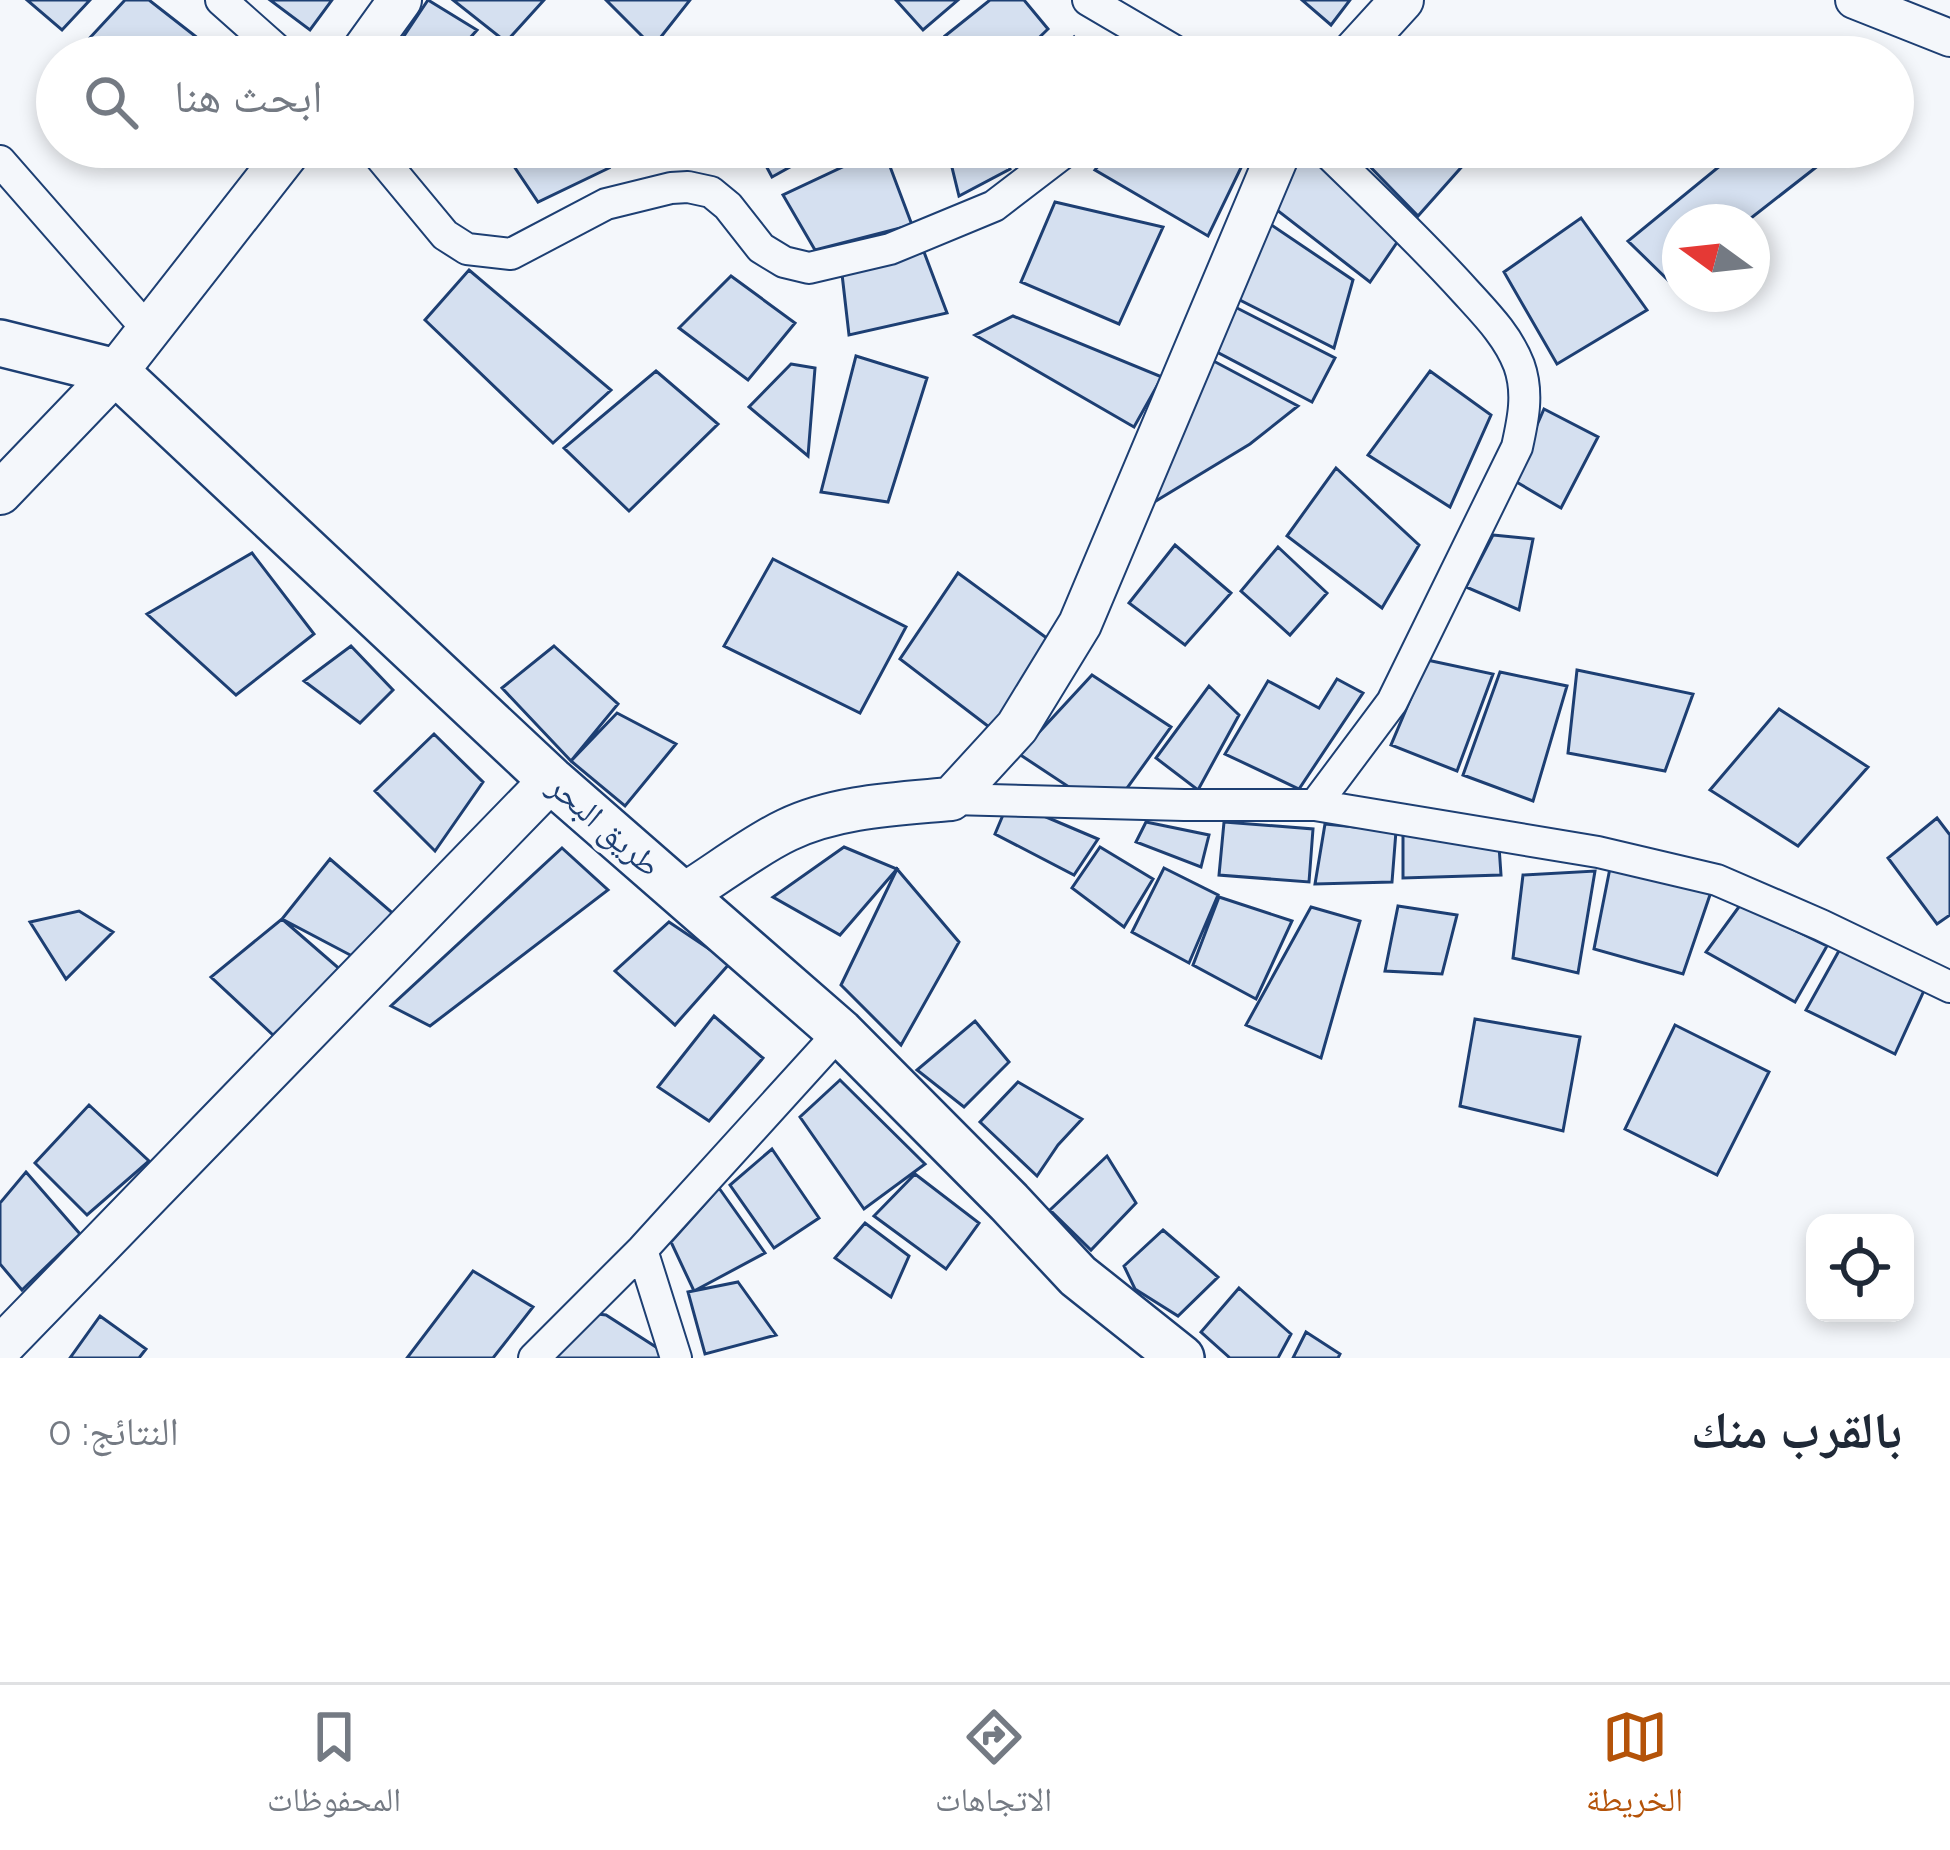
<!DOCTYPE html>
<html lang="ar">
<head>
<meta charset="utf-8">
<style>
  :root { --surface:#fff; --page:#f6f6f7; --text:#1f2937; --muted:#747a83; --line:#e0e1e3; --accent:#b45309 }
  body { margin:0; font-family:Raleway,"Noto Naskh Arabic",sans-serif; background:var(--page); color:var(--text); direction:rtl }
  .controls { position:absolute; right:36px; bottom:36px; display:grid; overflow:hidden; border-radius:24px; box-shadow:0 6px 18px #0003 }
  .controls button { width:108px; height:108px; display:grid; place-items:center; padding:0; border:0; border-bottom:3px solid var(--line); background:var(--surface); color:var(--text); font:60px sans-serif }
  .compass { position:absolute; left:1662px; top:204px; width:108px; height:108px; border-radius:50%; background:var(--surface); box-shadow:0 6px 18px #0003; rotate:285deg }
  .list { margin:0; padding:0; list-style:none }
  h2 { display:flex; justify-content:space-between; align-items:center; height:156px; margin:0; padding:0 48px; font-size:51px }
  h2 small { font-size:39px; font-weight:400; color:var(--muted) }
  .icon { flex:none; width:66px; height:66px; fill:none; stroke:currentColor; stroke-width:2; stroke-linecap:round; stroke-linejoin:round }
  .map { position:relative; flex:none; width:1950px; height:1358px; overflow:hidden; direction:ltr }
  .search { position:absolute; background:var(--surface); box-shadow:0 6px 18px #0003; left:36px; right:36px; top:36px; height:132px; display:flex; align-items:center; gap:30px; box-sizing:border-box; padding:0 42px; border-radius:66px; color:var(--muted); font-size:45px }
  .sheet { height:324px; background:var(--surface) }
  nav { display:flex; justify-content:space-around; align-items:center; box-sizing:border-box; height:168px; border-top:3px solid var(--line); background:var(--surface); font-size:33px; color:var(--muted) }
  nav a { display:grid; justify-items:center; gap:6px }
  nav .on { color:var(--accent) }
  .map>svg:first-child { display:block }
  .building { fill:#d5e0f0; stroke:#1d3f73; stroke-width:3 }
  .lines { fill:none; stroke-linecap:round; stroke-linejoin:round }
  .minor-casing { stroke:#1d3f73; stroke-width:34 }
  .tertiary-casing { stroke:#1d3f73; stroke-width:40 }
  .secondary-casing { stroke:#1d3f73; stroke-width:46 }
  .primary-casing { stroke:#1d3f73; stroke-width:50 }
  .minor { stroke:#f4f7fb; stroke-width:30 }
  .tertiary { stroke:#f4f7fb; stroke-width:36 }
  .secondary { stroke:#f4f7fb; stroke-width:42 }
  .primary { stroke:#f4f7fb; stroke-width:45 }
  .labels { text-anchor:middle; stroke-width:9; stroke-linejoin:round; paint-order:stroke }
  .street-label { font-size:33px; fill:#1d3f73; stroke:#f4f7fb }
</style>
</head>
<body>
<div class="map">
<svg width="1950" height="1358" viewBox="0 0 1950 1358">
  <rect width="100%" height="100%" fill="#f4f7fb"/>
  <path class="building" d="M27 0H90L62 30Z
    M125 0H149L222 57H105L86 42Z
    M270 0H332L310 30Z
    M428 0 477 30 453 57H390Z
    M453 0H544L506 42Z
    M606 0H690L653 47Z
    M896 0H958L923 30Z
    M990 0H1024L1048 29 1019 57H965L945 36Z
    M1302 0H1350L1331 25Z
    M1074 37 1089 57H1049Z
    M501 147H595L609 168 538 202Z
    M756 147H826L772 177Z
    M947 147H1002L1010 169 959 196Z
    M1113 147H1251L1208 236 1095 170Z
    M1295 147H1304L1398 241 1370 282 1268 203Z
    M1351 147H1468L1474 153 1418 216Z
    M1743 147H1842L1746 222H1680V274L1670 282 1628 241Z
    M883 148 912 225 815 250 783 195Z
    M1055 202 1163 227 1119 324 1021 282Z
    M1581 218 1647 310 1557 364 1504 272Z
    M1264 220 1353 280 1334 348 1234 297Z
    M924 252 947 313 849 335 842 274Z
    M469 270 611 390 553 443 425 320Z
    M731 276 795 323 748 380 679 328Z
    M1235 307 1335 358 1312 402 1215 351Z
    M1013 316 1162 377 1134 427 975 335Z
    M856 356 927 378 888 502 821 492Z
    M1206 357 1298 406 1250 444 1141 510Z
    M791 364 815 368 808 456 749 407Z
    M656 371 718 424 629 511 564 448Z
    M1430 371 1491 415 1450 507 1368 455Z
    M1544 409 1598 437 1561 508 1513 480Z
    M1336 468 1419 545 1382 608 1287 536Z
    M1493 535 1533 539 1519 610 1466 587Z
    M1175 545 1231 593 1185 645 1129 603Z
    M1278 547 1327 593 1290 635 1241 591Z
    M252 553 314 634 236 695 147 614Z
    M773 559 906 627 860 713 724 646Z
    M958 573 1048 639 993 730 900 659Z
    M351 646 393 690 360 723 304 681Z
    M554 646 618 704 571 761 502 688Z
    M1427 660 1493 674 1457 771 1391 745Z
    M1577 670 1693 694 1665 771 1568 753Z
    M1500 672 1567 686 1533 801 1463 775Z
    M1092 675 1171 727 1125 791 1087 799 1019 754Z
    M1337 679 1363 693 1299 789 1225 754 1268 681 1319 708Z
    M1209 686 1239 715 1198 790 1156 758Z
    M1779 709 1868 767 1798 846 1710 790Z
    M617 713 676 744 625 806 571 761Z
    M434 734 483 782 435 851 375 791Z
    M1039 814 1098 839 1074 875 995 834 1003 815Z
    M1937 818 1950 835V915L1937 924 1888 858Z
    M1146 822 1209 835 1201 867 1136 842Z
    M1224 822 1313 829 1309 882 1219 875Z
    M1325 824 1396 831 1392 882 1315 884Z
    M1403 831 1499 846 1501 875 1403 878Z
    M844 847 897 869 840 935 773 897Z
    M1100 847 1153 879 1124 927 1072 888Z
    M562 848 608 890 430 1026 391 1006Z
    M330 859 396 916 354 957 282 919Z
    M1611 863 1712 889 1683 974 1594 949Z
    M1164 868 1218 895 1189 963 1132 932Z
    M897 869 959 942 901 1045 841 985Z
    M1595 871 1578 973 1513 958 1523 875Z
    M1219 897 1292 921 1256 999 1193 965Z
    M1741 904 1827 946 1795 1002 1706 952Z
    M1398 906 1457 915 1442 974 1385 971Z
    M1311 907 1360 921 1321 1058 1246 1025Z
    M79 911 113 932 66 979 30 922Z
    M282 919 342 971 273 1035 211 977Z
    M669 922 730 963 675 1025 615 971Z
    M1840 949 1927 984 1895 1054 1806 1010Z
    M714 1016 763 1058 709 1121 658 1087Z
    M1475 1019 1580 1037 1563 1131 1460 1106Z
    M975 1021 1009 1062 964 1107 917 1070Z
    M1675 1025 1769 1072 1717 1175 1625 1129Z
    M840 1080 925 1164 864 1209 800 1117Z
    M1018 1082 1082 1119 1058 1145 1037 1176 980 1122Z
    M89 1105 149 1161 87 1215 35 1163Z
    M772 1149 819 1218 774 1248 730 1185Z
    M1107 1156 1136 1203 1091 1250 1050 1210Z
    M26 1172 80 1234 22 1290 0 1264V1203Z
    M915 1174 979 1223 946 1269 874 1216Z
    M719 1188 765 1253 694 1291 671 1242Z
    M865 1223 909 1256 891 1297 835 1258Z
    M1163 1230 1218 1277 1178 1316 1135 1289 1124 1266Z
    M473 1271 533 1307 493 1358H407Z
    M738 1282 776 1335 705 1354 688 1292Z
    M1239 1288 1291 1334 1278 1358H1230L1201 1332Z
    M589 1313 606 1315 659 1349 661 1358H547Z
    M100 1316 146 1349 139 1358H70Z
    M1306 1332 1340 1354 1338 1358H1293Z"/>
  <g class="lines">
    <g class="minor-casing">
      <path id="minor" d="M221 0 285 57
        M1088 0 1185 57
        M372 147 445 235 467 249 511 254 606 204 671 188 688 187 711 192 728 206 761 248 784 262 809 268 890 249 994 206 1071 147
        M0 161 148 330
        M951 799 1184 805H1315L1598 852 1717 880 1821 925 1950 987
        M1315 805 1392 702 1517 447C1523 420 1529 393 1519 365 1508 336 1486 314 1465 291 1420 241 1370 194 1322 147
        M642 1250 676 1358
        M534 1358 642 1250 840 1032"/>
    </g>
    <g class="tertiary-casing">
      <path id="tertiary" d="M1854 0 1950 38"/>
    </g>
    <g class="secondary-casing">
      <path id="secondary" d="M359 57 400 0
        M1350 57 1402 0
        M0 493 116 372 292 147
        M685 894C716 875 755 845 787 830 837 806 897 804 951 799L1017 727 1080 624 1281 147
        M0 1348 551 780"/>
    </g>
    <g class="primary-casing">
      <path id="primary" d="M0 343 116 372 551 780 840 1032 1009 1202 1078 1276 1181 1358"/>
    </g>
    <use href="#minor" class="minor"/>
    <use href="#tertiary" class="tertiary"/>
    <use href="#secondary" class="secondary"/>
    <use href="#primary" class="primary"/>
  </g>
  <g class="labels">
    <g class="street-label">
      <text transform="translate(605 825) rotate(41)" y="12">طريق البحر</text>
    </g>
  </g>
</svg>
<div class="controls">
<button><svg class="icon" aria-label="locate" viewBox="0 0 24 24"><circle cx="12" cy="12" r="6"/><path d="M12 2v4M12 18v4M2 12h4M18 12h4"/></svg></button>
</div>
<svg class="compass" viewBox="-18 -18 36 36"><path d="M0-13l5 13h-10z" fill="#e53935"/><path d="M0 13l5-13h-10z" fill="#747a83"/></svg>
<div class="search"><svg class="icon" aria-label="search" viewBox="0 0 24 24"><circle cx="10" cy="10" r="6"/><path d="M15 15l6 6"/></svg>ابحث هنا</div>
</div>
<section class="sheet">
<h2>بالقرب منك<small>النتائج: 0</small></h2>
<ul class="list">
</ul>
</section>
<nav>
<a class="on"><svg class="icon" aria-label="map" viewBox="0 0 24 24"><path d="M3 6l6-2 6 2 6-2v14l-6 2-6-2-6 2zM9 4v14M15 6v14"/></svg>الخريطة</a>
<a><svg class="icon" aria-label="directions" viewBox="0 0 24 24"><path d="M12 3l9 9-9 9-9-9zM9 14v-3h6M13 9l2 2-2 2"/></svg>الاتجاهات</a>
<a><svg class="icon" aria-label="saved" viewBox="0 0 24 24"><path d="M7 4h10v16l-5-4-5 4z"/></svg>المحفوظات</a>
</nav>
</body>
</html>
